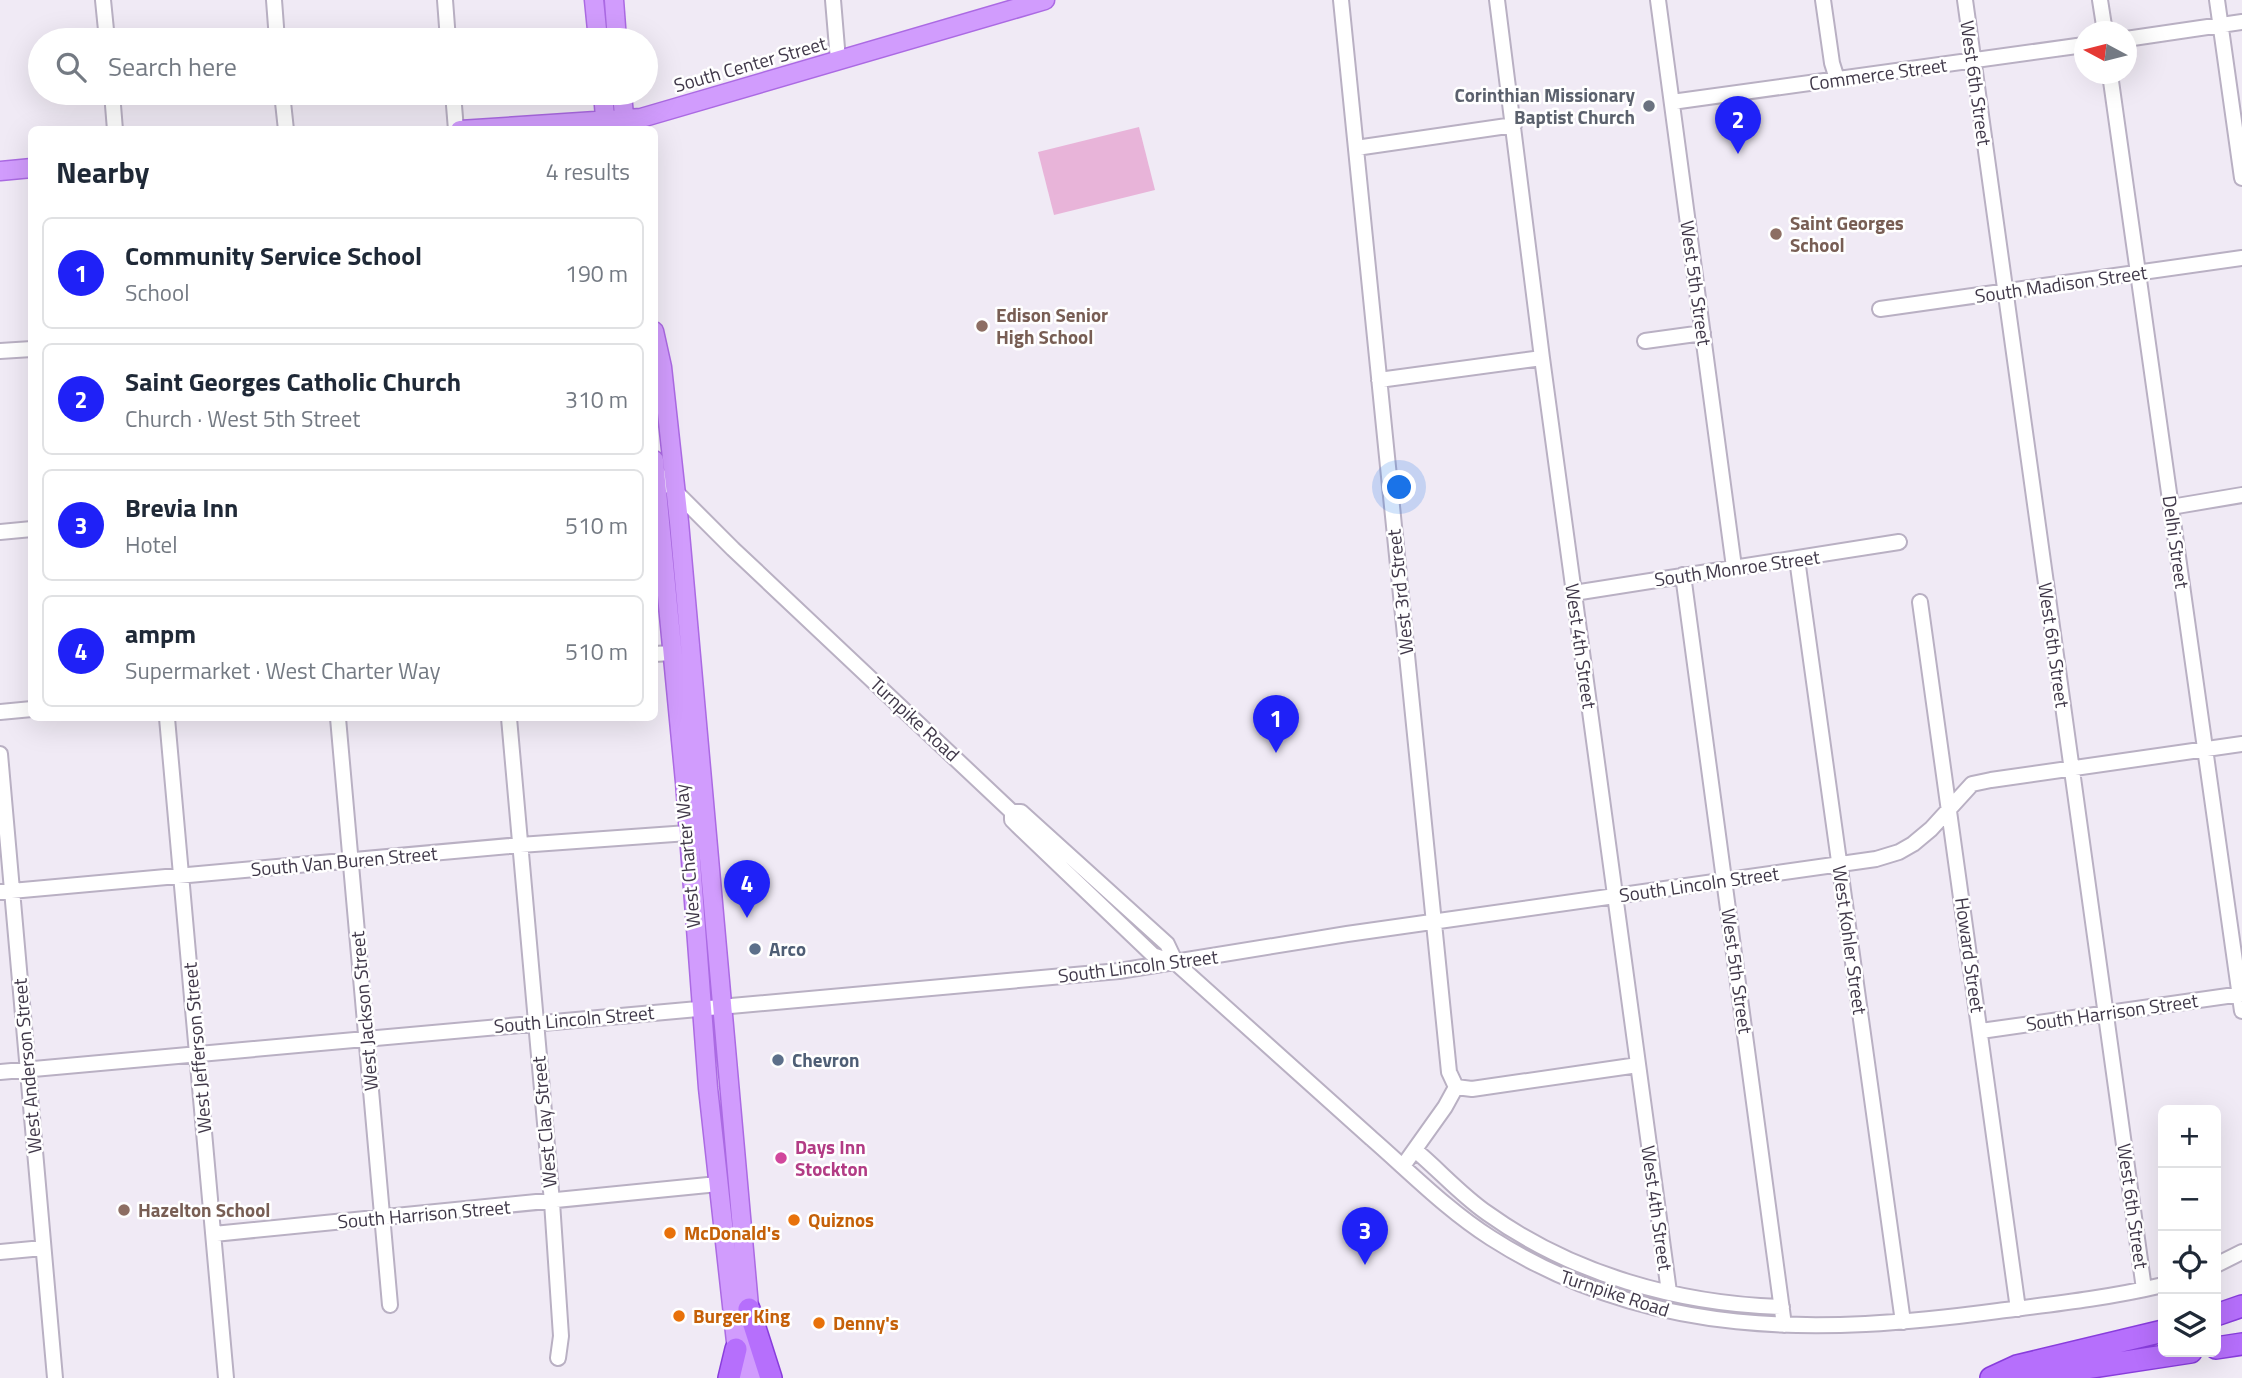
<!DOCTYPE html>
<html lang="en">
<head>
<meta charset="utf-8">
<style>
  :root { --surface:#fff; --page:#f2f2f3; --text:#1f2937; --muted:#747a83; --line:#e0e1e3; --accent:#1f21f7 }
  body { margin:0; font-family:"Titillium Web",sans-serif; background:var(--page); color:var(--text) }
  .controls { position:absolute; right:21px; bottom:21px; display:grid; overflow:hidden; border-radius:10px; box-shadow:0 7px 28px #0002 }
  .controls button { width:63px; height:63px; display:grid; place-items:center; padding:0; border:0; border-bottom:2px solid var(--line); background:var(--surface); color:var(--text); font:35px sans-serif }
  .compass { position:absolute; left:2074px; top:21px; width:63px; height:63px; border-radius:50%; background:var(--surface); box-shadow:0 7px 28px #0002; rotate:277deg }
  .you { position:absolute; left:1400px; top:488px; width:24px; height:24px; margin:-18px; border:5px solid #fff; border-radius:50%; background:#1a73e8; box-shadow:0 0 0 10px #1a73e833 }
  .badge { display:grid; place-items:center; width:46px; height:46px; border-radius:50%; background:var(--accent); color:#fff; font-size:23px; font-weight:700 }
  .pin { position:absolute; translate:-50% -58px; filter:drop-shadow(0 2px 4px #0008) }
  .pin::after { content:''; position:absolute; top:37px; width:24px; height:21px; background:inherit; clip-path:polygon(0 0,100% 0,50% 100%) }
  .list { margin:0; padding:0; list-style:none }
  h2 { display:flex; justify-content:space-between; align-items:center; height:91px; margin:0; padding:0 28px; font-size:30px }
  h2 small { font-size:23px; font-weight:400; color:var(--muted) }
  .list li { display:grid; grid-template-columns:46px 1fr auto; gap:21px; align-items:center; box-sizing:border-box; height:112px; margin:0 14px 14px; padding:0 14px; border:2px solid var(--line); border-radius:10px }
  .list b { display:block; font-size:26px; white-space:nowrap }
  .list p { margin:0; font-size:23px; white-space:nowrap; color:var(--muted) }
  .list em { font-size:23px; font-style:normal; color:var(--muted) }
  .icon { flex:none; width:38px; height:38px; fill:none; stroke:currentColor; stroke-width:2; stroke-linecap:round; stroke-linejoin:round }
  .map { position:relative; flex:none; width:2242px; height:1378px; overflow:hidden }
  .search { position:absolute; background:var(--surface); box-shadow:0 7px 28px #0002; left:28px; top:28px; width:630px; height:77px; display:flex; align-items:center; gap:18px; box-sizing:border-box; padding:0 24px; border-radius:38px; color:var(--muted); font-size:26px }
  .panel { position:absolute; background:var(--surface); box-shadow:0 7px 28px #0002; left:28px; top:126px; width:630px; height:595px; border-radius:10px }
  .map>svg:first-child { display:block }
  .green { fill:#e8b4d9 }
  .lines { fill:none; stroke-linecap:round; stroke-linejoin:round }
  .minor-casing { stroke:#b9b0c3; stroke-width:18 }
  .major-casing { stroke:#ab6ae3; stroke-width:21 }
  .highway-casing { stroke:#883ddc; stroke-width:24 }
  .minor { stroke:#fff; stroke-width:14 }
  .major { stroke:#d19cfd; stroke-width:18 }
  .highway { stroke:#b66ffc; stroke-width:21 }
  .worship-dot { fill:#6b7280; stroke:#fff; stroke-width:2.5 }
  .education-dot { fill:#8d6e63; stroke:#fff; stroke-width:2.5 }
  .service-dot { fill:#5c6f8a; stroke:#fff; stroke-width:2.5 }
  .hotel-dot { fill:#d1479c; stroke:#fff; stroke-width:2.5 }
  .food-dot { fill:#e8710a; stroke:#fff; stroke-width:2.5 }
  .labels { text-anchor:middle; stroke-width:5; stroke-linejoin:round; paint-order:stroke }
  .street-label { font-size:19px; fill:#403849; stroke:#fff }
  .worship-label { font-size:19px; font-weight:bold; fill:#5b616d; stroke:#fff; text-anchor:end }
  .education-label { font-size:19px; font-weight:bold; fill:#785e54; stroke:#fff; text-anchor:start }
  .service-label { font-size:19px; font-weight:bold; fill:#4e5e75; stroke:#fff; text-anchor:start }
  .hotel-label { font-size:19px; font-weight:bold; fill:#b23c85; stroke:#fff; text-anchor:start }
  .food-label { font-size:19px; font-weight:bold; fill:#c56008; stroke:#fff; text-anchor:start }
</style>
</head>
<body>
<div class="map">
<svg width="2242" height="1378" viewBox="0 0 2242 1378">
  <rect width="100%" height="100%" fill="#f0eaf5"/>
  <path class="green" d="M1139 127 1155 190 1054 215 1038 152Z"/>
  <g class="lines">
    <g class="minor-casing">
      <path id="minor" d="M103 0 107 40
        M274 0 277 40
        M445 0 448 40
        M833 0 838 60
        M1341 0 1449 1072 1456 1087 1445 1107 1403 1166
        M1497 0 1542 358 1669 1292
        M1658 0 1734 567
        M1823 0 1832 63 1837 79
        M1965 0 2144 1289
        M2100 0 2105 32
        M2217 0 2242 178
        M2126 39 2242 22
        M2110 74 2242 1011
        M112 93 115 130
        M282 93 286 130
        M453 93 456 130
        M1672 102 2084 45
        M1356 148 1514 125
        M1880 309 2242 258
        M1645 341 1703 333
        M0 351 32 349
        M1379 380 1542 358
        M654 470 733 549 1012 812H1021L1167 944 1176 963
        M2171 507 2242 495
        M0 532 32 529
        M1797 559 1903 1322
        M1683 575 1784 1325
        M1574 593 1899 542
        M1920 602 2018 1309
        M654 654 672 653
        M0 712 32 709
        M167 718 226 1378
        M338 718 390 1305
        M509 718 552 1202 561 1336 558 1358
        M0 754 55 1378
        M1012 812V820L1018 826 1153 955 1176 963C1241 1022 1306 1080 1371 1138 1410 1172 1447 1210 1491 1238 1649 1339 1819 1335 1998 1311 2054 1304 2109 1298 2163 1285
        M0 892 520 845 688 833
        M1981 1031 2242 994
        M0 1072C373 1038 746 1005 1119 971L1347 934 1876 859 1899 852 1913 844 1931 829 1972 784 1991 780 2242 744
        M1456 1087 1472 1089 1638 1065
        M1415 1150C1439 1170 1461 1195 1487 1213 1572 1274 1678 1304 1782 1307
        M214 1234 718 1184
        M0 1252 43 1248
        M2216 1265 2242 1252"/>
    </g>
    <g class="major-casing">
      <path id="major" d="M594 0 598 40
        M614 0 617 40
        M603 93 606 130
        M622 93 625 128
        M460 130 641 118 1045 0
        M0 171 32 168
        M654 331 662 367 679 522 752 1340 758 1378
        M654 460 685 782 708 1088 740 1378"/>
    </g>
    <g class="highway-casing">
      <path id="highway" d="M749 1309 771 1378
        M2216 1315 2242 1306
        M2216 1348 2242 1344
        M729 1378 736 1349
        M1991 1378 2017 1366 2163 1331
        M2020 1378 2191 1352"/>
    </g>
    <use href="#minor" class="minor"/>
    <use href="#major" class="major"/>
    <use href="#highway" class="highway"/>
  </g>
  <circle class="worship-dot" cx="1649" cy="106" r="7"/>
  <g class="education-dot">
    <circle cx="1776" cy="234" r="7"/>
    <circle cx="982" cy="326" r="7"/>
    <circle cx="124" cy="1210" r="7"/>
  </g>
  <g class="service-dot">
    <circle cx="755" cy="949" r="7"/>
    <circle cx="778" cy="1060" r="7"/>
  </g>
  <circle class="hotel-dot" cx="781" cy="1158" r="7"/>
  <g class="food-dot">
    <circle cx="794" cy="1220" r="7"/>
    <circle cx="670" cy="1233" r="7"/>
    <circle cx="679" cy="1316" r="7"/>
    <circle cx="819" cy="1323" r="7"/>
  </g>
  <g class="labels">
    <g class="street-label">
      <text transform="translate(750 64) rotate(-16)" y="7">South Center Street</text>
      <text transform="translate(1878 74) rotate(-8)" y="7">Commerce Street</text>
      <text transform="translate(1976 83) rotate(82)" y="7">West 6th Street</text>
      <text transform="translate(1696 283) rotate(82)" y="7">West 5th Street</text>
      <text transform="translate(2061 284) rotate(-8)" y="7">South Madison Street</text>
      <text transform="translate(2176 542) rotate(82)" y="7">Delhi Street</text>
      <text transform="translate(1737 568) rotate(-8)" y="7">South Monroe Street</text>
      <text transform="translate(1400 592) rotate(-96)" y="7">West 3rd Street</text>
      <text transform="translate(2054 645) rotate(82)" y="7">West 6th Street</text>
      <text transform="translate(1581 646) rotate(82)" y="7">West 4th Street</text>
      <text transform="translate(915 719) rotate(43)" y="7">Turnpike Road</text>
      <text transform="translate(687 856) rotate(-95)" y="7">West Charter Way</text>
      <text transform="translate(344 861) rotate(-5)" y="7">South Van Buren Street</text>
      <text transform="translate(1699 884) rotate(-8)" y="7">South Lincoln Street</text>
      <text transform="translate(1850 940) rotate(82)" y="7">West Kohler Street</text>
      <text transform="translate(1970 955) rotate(82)" y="7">Howard Street</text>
      <text transform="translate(1138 966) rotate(-7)" y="7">South Lincoln Street</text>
      <text transform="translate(1737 971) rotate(82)" y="7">West 5th Street</text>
      <text transform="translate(364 1011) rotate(-95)" y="7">West Jackson Street</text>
      <text transform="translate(2112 1012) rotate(-8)" y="7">South Harrison Street</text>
      <text transform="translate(574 1019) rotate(-5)" y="7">South Lincoln Street</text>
      <text transform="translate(197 1048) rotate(-95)" y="7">West Jefferson Street</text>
      <text transform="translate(27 1066) rotate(-95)" y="7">West Anderson Street</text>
      <text transform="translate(544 1122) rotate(-95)" y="7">West Clay Street</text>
      <text transform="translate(2133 1206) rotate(82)" y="7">West 6th Street</text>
      <text transform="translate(1657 1208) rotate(82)" y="7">West 4th Street</text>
      <text transform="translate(424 1214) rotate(-5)" y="7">South Harrison Street</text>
      <text transform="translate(1615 1293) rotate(18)" y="7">Turnpike Road</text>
    </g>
    <g class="worship-label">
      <text x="1635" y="102">Corinthian Missionary<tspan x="1635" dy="22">Baptist Church</tspan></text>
    </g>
    <g class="education-label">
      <text x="1790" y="230">Saint Georges<tspan x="1790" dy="22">School</tspan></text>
      <text x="996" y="322">Edison Senior<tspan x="996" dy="22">High School</tspan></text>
      <text x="138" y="1217">Hazelton School</text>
    </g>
    <g class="service-label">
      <text x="769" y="956">Arco</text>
      <text x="792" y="1067">Chevron</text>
    </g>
    <g class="hotel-label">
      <text x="795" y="1154">Days Inn<tspan x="795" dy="22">Stockton</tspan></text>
    </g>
    <g class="food-label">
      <text x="808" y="1227">Quiznos</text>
      <text x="684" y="1240">McDonald's</text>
      <text x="693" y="1323">Burger King</text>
      <text x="833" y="1330">Denny's</text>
    </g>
  </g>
</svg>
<div class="controls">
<button>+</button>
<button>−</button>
<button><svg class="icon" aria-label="locate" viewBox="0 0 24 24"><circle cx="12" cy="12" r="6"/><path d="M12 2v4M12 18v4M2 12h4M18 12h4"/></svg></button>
<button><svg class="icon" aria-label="layers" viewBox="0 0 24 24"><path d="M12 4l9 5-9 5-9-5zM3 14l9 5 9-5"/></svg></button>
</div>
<svg class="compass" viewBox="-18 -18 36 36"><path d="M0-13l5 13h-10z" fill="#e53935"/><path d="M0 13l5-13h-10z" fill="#747a83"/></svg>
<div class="you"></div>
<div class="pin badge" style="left:1276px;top:753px">1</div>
<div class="pin badge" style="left:1738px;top:154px">2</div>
<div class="pin badge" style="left:1365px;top:1265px">3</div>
<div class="pin badge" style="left:747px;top:918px">4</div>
<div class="search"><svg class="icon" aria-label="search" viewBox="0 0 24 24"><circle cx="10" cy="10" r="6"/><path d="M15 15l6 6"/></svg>Search here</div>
<section class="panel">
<h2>Nearby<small>4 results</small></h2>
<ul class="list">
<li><span class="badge">1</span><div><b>Community Service School</b><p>School</p></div><em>190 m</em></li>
<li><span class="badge">2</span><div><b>Saint Georges Catholic Church</b><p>Church · West 5th Street</p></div><em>310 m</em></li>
<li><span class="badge">3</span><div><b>Brevia Inn</b><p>Hotel</p></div><em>510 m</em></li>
<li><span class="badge">4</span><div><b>ampm</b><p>Supermarket · West Charter Way</p></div><em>510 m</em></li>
</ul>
</section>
</div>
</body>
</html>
